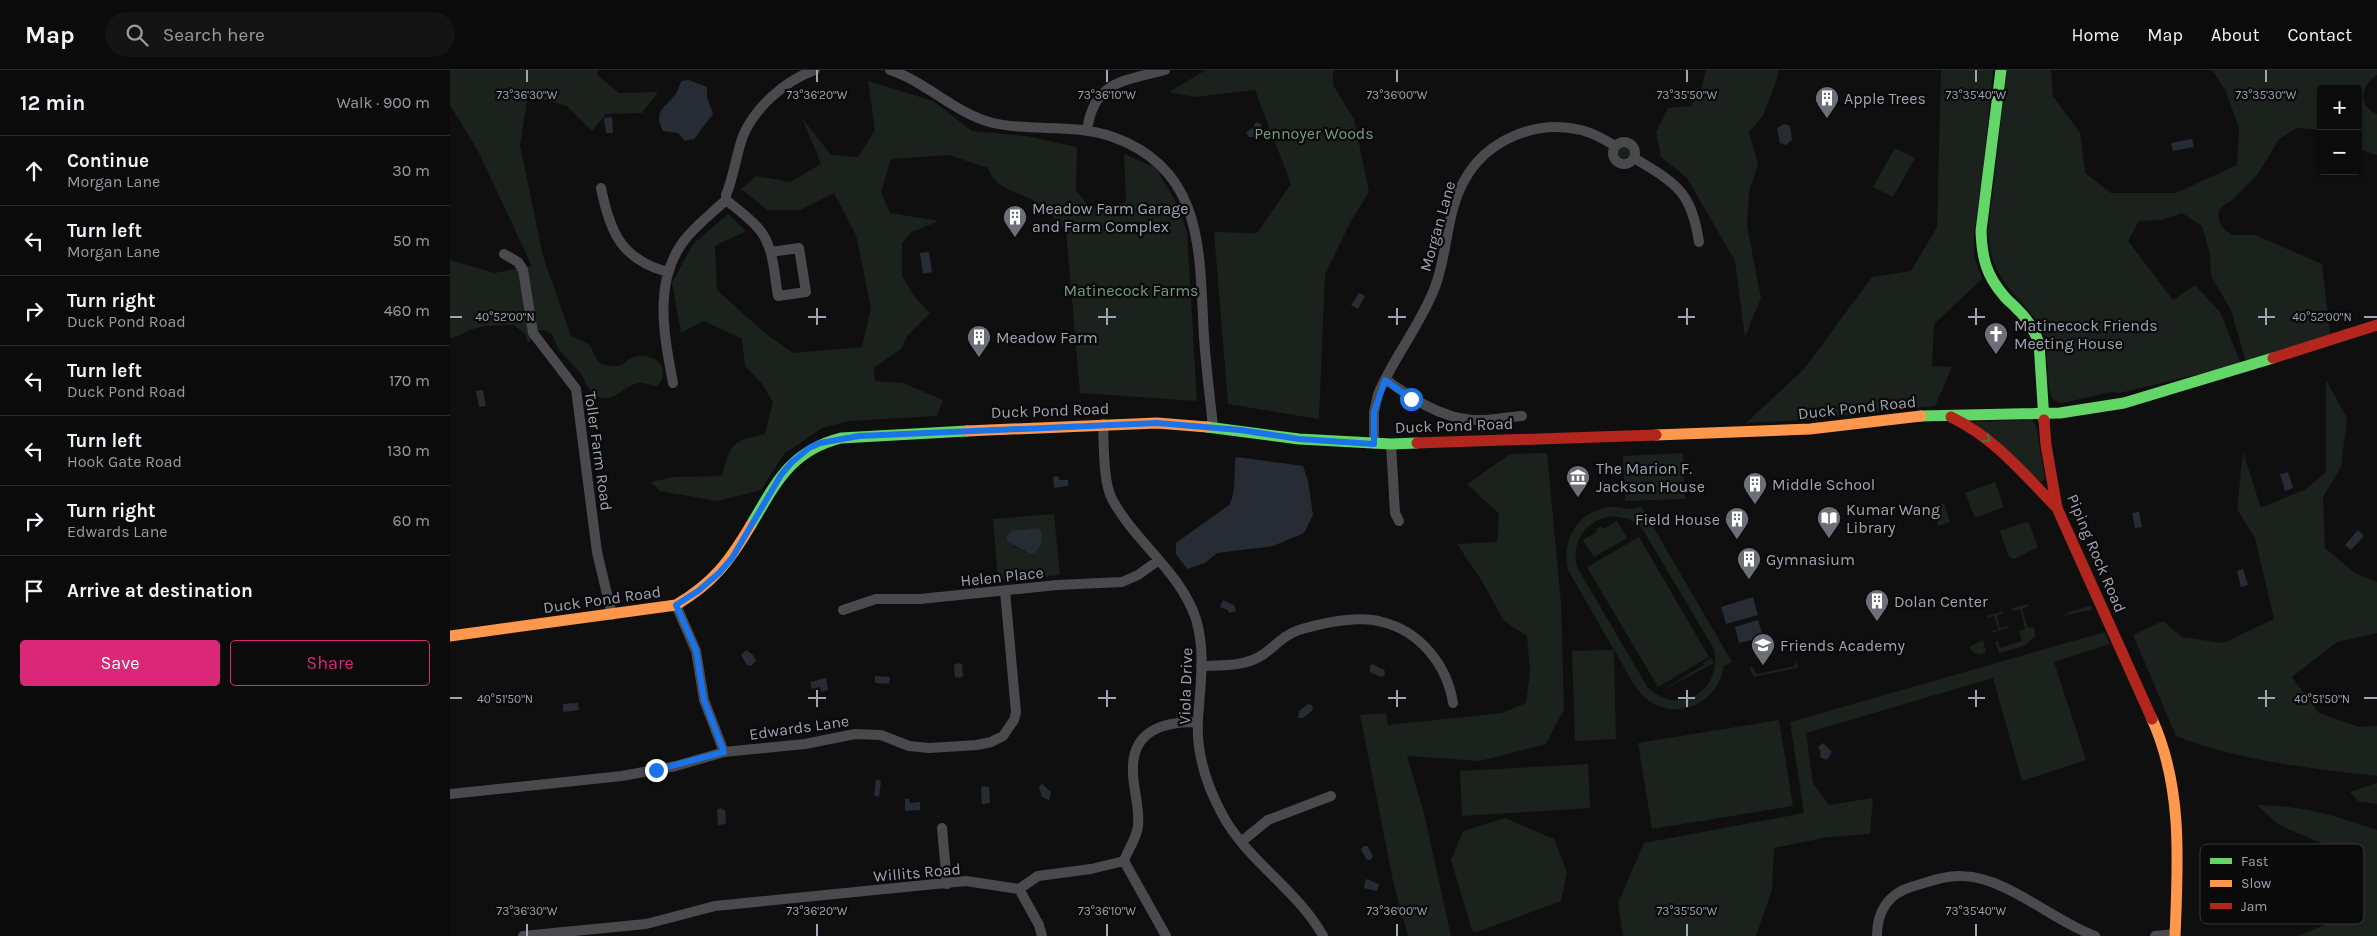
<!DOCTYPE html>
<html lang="en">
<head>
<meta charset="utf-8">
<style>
  :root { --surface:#0b0b0c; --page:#141415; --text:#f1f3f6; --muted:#9a9b9d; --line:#2b2b2d; --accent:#db2777 }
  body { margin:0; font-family:Karla,sans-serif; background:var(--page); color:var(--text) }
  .controls { position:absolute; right:15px; top:15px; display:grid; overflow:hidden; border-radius:5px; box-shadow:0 2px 8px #0003 }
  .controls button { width:45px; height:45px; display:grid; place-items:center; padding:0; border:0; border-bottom:1px solid var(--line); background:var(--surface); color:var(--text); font:25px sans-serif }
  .stop { position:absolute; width:15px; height:15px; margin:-11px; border:4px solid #1a73e8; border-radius:50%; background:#fff }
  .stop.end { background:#1a73e8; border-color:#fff; box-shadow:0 1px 5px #0008 }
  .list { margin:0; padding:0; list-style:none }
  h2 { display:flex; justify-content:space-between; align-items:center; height:65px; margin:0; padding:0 20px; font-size:21px }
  h2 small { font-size:16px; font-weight:400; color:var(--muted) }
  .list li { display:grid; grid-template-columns:32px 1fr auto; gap:15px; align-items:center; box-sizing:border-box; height:70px; padding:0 20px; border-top:1px solid var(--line) }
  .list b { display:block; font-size:19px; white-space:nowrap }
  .list p { margin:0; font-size:16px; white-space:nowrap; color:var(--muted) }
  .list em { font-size:16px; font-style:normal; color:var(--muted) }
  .actions { display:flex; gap:10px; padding:15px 20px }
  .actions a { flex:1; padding:11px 0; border:1px solid var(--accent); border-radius:5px; text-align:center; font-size:18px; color:var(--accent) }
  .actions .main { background:var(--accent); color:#fff }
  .icon { flex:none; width:28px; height:28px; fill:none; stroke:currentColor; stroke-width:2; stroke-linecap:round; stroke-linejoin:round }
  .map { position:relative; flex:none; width:1927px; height:866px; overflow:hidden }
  header { display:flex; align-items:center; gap:30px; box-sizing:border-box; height:70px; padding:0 25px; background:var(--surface); border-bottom:1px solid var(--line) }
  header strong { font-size:24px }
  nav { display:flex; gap:28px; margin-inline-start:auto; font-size:18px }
  .search { width:350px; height:45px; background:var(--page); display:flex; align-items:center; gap:12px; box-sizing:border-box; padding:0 18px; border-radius:28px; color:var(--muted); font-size:19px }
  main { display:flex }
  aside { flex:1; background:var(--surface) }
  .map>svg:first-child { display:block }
  .green { fill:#1b211d; fill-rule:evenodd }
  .water { fill:#272c34 }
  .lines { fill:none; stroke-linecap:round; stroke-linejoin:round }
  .street { stroke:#4a4a4e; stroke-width:10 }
  .fast { stroke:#63d668; stroke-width:11 }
  .slow { stroke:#ff974d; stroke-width:11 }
  .jam { stroke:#b3261e; stroke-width:11 }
  .oneway { stroke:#3b7a3e }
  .route { stroke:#1a73e8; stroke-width:6 }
  .ticks { fill:none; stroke:#a0a3b0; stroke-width:2 }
  .labels { text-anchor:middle; stroke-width:4.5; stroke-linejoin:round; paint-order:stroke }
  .poi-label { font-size:16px; fill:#a0a3b0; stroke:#0a0a0b; text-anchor:start }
  .park-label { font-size:16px; fill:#789b80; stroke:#0a0a0b }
  .street-label { font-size:16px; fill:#a0a3b0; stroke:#0a0a0b }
  .key { fill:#0a0a0b; stroke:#37383d; stroke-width:1 }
  .key-label { font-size:14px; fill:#a0a3b0 }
  .ticks-label { font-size:12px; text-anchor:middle; fill:#a0a3b0; stroke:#0a0a0b; stroke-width:4.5; stroke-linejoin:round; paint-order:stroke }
</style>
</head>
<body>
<header>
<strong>Map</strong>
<div class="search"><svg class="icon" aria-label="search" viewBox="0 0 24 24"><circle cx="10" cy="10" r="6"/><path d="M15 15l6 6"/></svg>Search here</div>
<nav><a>Home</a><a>Map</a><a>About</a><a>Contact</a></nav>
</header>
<main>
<aside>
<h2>12 min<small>Walk · 900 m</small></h2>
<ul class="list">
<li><svg class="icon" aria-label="ahead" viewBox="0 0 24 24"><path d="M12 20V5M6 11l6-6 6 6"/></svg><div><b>Continue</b><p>Morgan Lane</p></div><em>30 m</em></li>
<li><svg class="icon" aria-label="left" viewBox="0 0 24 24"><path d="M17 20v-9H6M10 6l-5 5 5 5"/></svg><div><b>Turn left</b><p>Morgan Lane</p></div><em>50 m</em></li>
<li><svg class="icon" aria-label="right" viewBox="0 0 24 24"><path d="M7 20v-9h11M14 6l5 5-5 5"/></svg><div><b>Turn right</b><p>Duck Pond Road</p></div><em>460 m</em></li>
<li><svg class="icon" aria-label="left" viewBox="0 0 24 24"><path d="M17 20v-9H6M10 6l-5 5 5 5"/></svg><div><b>Turn left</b><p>Duck Pond Road</p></div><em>170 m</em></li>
<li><svg class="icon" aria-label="left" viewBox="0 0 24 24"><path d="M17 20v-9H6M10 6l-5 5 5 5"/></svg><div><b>Turn left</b><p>Hook Gate Road</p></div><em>130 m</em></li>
<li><svg class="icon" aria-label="right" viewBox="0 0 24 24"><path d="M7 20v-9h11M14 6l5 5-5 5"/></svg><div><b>Turn right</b><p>Edwards Lane</p></div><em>60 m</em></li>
<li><svg class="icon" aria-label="arrive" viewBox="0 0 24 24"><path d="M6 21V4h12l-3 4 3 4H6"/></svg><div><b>Arrive at destination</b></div></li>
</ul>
<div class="actions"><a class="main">Save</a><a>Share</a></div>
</aside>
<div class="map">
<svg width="1927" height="866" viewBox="0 0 1927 866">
  <rect width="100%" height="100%" fill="#0f0f10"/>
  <path class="green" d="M0 0H148L147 5 169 23 208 22 192 43 156 44 142 61 117 36 78 25 70 75 93 186 121 266C126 269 133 271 138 274 145 281 145 292 154 295 159 296 168 297 173 294 176 293 177 290 179 289 190 282 213 287 213 302 213 309 211 311 207 316 200 316 195 312 188 313 174 316 159 338 143 323 137 319 135 310 131 304 118 287 110 287 102 264L94 260 87 261 78 273 76 265 64 255C50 255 36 255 23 259 14 262 10 267 0 268V190L45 203 82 196 28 81 0 35Z
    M756 0H883V15L904 49 919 122 901 151 875 204 869 349 778 334 764 162 807 163 841 114 805 20 744 27 719 22Z
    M1256 0H1328V6L1313 46 1299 62 1308 94 1299 122 1297 156 1311 228 1295 267 1285 191 1237 108 1211 87 1206 62 1218 38 1241 36 1251 19Z
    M1491 0H1543L1532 111 1524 163V186L1532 209 1484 254 1482 296 1502 297 1485 336 1353 350 1296 353 1354 299 1422 207 1461 201 1487 157Z
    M1557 0H1601L1603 26 1630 63 1635 103 1661 123H1726L1787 95 1789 58 1775 20 1762 0H1927V5C1911 15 1907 36 1927 44V85L1908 79V19H1871V60L1847 58 1829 69 1808 104 1782 130 1770 138C1766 152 1771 157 1782 165H1805L1872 194 1880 264 1796 292 1781 240 1761 206 1760 184 1752 156 1732 143 1711 150 1689 151 1678 171 1723 230 1745 215 1770 242 1791 294 1670 323 1662 322 1612 333C1607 332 1604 331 1602 327 1595 313 1600 281 1593 263 1588 250 1580 242 1571 232 1550 209 1540 194 1538 162Z
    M418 11 483 31 522 61 576 66 627 77 626 120 640 138 663 136 676 132 674 84 706 98 727 134 737 162 747 331 630 323 616 160C608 151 600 142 590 135 572 120 548 124 538 98L499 85 441 89 431 122 440 143 489 151 462 162 452 173V206L464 226 480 243 458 265 451 279 424 298 425 311 453 313 493 330 487 346 399 351 372 358 334 384 311 420 267 431 210 421 201 412 223 407 272 406C281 372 281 372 315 364L323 332 312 314 295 296 292 269 254 251 231 263 222 213 243 174 278 144 296 161 265 176 267 220 316 264 343 283 412 277 421 238 406 165 384 123 350 140H317L291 119 306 106 340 112 371 94 352 48 381 85 408 87 425 60Z
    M1168 82a6 6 0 1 1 12 0a6 6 0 1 1-12 0Z
    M1445 78 1465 88 1443 127 1423 117Z
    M1876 310 1897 348 1891 397 1873 427 1875 478 1905 503 1927 512V563L1887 572 1842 607 1869 643 1909 657 1927 656V706C1860 698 1789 691 1726 666L1683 565 1713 551 1732 567 1773 573 1824 549 1805 468 1787 439 1793 382 1811 438 1856 419 1876 402Z
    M1583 350 1586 356 1595 409 1591 412 1523 352Z
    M1097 383 1111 533 1114 639 1096 674 1030 691 957 686 974 743 1001 866H958L943 811 910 645 936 643 938 655 1052 643 1076 633 1080 602 1077 566 1054 551 1032 511 1007 474 1047 472 1049 444 1017 414 1060 384Z
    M1233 383 1235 429 1175 431 1173 386Z
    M1545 412 1554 437 1525 448 1515 423Z
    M1494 433 1500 452 1488 456 1483 436Z
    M1191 436 1282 592 1274 596C1268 635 1223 654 1193 626 1180 613 1174 594 1164 580L1166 669 1125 671 1122 581 1164 580 1118 500C1111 470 1128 440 1161 437 1173 436 1180 442 1191 436ZM1163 446 1179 449 1192 458 1264 579C1273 621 1230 647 1198 618L1127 497C1121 471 1136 449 1163 446Z
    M604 444 610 505 548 510 543 449ZM572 459H581L590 474 589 479 577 483 564 476Z
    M1167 451 1177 468 1144 487 1133 470 1147 462 1146 459 1151 456 1153 459Z
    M1575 452 1579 453 1588 477 1565 489 1559 487 1550 461Z
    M1189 467 1259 587 1208 617 1137 497Z
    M1578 534 1579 536 1572 539 1578 558 1584 557 1585 566 1574 576 1549 583 1545 571H1548L1550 578 1572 571 1569 561 1575 559 1570 539 1563 541 1562 538Z
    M1639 536 1642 537 1641 540 1612 546 1619 542Z
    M1553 541V543L1547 546 1550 558 1557 556 1558 558 1542 563 1541 561 1548 559 1544 546 1538 548 1537 546Z
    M1655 562 1660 574 1604 592 1636 690 1572 711 1543 608 1356 663 1363 713 1379 735 1423 728 1420 764 1378 767 1324 778 1322 820 1306 866H1173L1168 833 1194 773 1354 743 1340 652Z
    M1533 570 1536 582 1530 584 1524 583 1519 577Z
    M1261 588 1264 593 1209 622 1254 595 1253 593Z
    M1344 591 1348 595 1347 598 1308 606 1304 607 1299 599 1302 596 1307 604 1345 596Z
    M1329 650 1343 736 1202 759 1188 673Z
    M1138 694 1140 738 1012 746 1010 701Z
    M1927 713V734L1908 731 1900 722Z
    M1807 735C1855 736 1883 745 1927 760V866H1848L1886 850 1904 827V787L1829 755Z
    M1055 748 1104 769 1117 803 1111 831 1027 862 1022 860 1001 790 1013 761Z"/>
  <path class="water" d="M239 10 257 17V27L263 44 244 69 235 71 228 63 213 61C203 42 214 38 224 26 228 22 228 16 232 11Z
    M162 47 163 63H156L154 48Z
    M806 52 811 54V60L805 67H799L796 62 803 58Z
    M1334 54 1340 56 1342 70 1336 75 1330 73 1327 58Z
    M1742 69 1744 77 1723 81 1721 73Z
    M479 182 482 202 473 204 470 183Z
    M909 223 915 226 908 239 901 235Z
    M33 320 36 336 29 337 26 321Z
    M786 387 853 396 858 411 863 445 854 463 823 476 767 483 755 493 737 499 726 484V473L779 435C787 422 783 402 786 387Z
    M1838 402 1843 418 1835 421 1830 404Z
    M608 406 610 410H618V416L604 418 603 407Z
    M1689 442 1692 457 1685 458 1682 443Z
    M588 458C596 465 591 477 585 483H578L557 471V466L562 461Z
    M1908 460 1914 466 1901 480 1895 475Z
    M1793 499 1798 515 1791 517 1787 501Z
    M1303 527 1308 545 1276 554 1271 537Z
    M773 530 784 535 786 541 779 543 778 540 770 537Z
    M1308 550 1313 567 1289 573 1285 557Z
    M296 580 303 585 306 591 301 596 297 595 291 585Z
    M508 593 512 594 513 606 509 608 505 607 504 595Z
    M920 595 923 594 933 600 934 598 935 605 931 607 920 602Z
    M425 606 440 607 439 614 425 613Z
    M376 608 378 620 371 622 370 617 362 619 360 612Z
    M128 633 129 640 113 642V634Z
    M858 634 862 635 863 640 853 648H848L849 641Z
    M1373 673 1382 682 1377 690 1370 687 1371 682 1368 677Z
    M426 709 431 711 429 727 424 725Z
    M592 714 601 722 599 730 592 727 589 717Z
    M533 716 539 717 540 733 532 734 531 718Z
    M455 729H459L460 733 470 732V740L455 741Z
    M270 738 275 740 276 754 268 755 267 740Z
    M913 776H918L923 787 920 790H917L911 780Z
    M916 809 929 814 927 821 914 818Z"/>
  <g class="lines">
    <path class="street" d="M440 0C477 12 504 43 543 53 582 62 624 53 663 67 756 100 749 185 754 267 756 297 760 327 763 357
      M637 61C643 11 674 11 715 0
      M1163 83a11 11 0 1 1 22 0a11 11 0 1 1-22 0Z
      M1184 88C1227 114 1241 121 1249 172
      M151 118C160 163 172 190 218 202
      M276 130C287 139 300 148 309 159 324 177 324 203 328 226L356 222 349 178 321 182
      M54 184 68 192 73 200 83 263 126 319 147 482 162 545
      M935 309C961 328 989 347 1022 350 1038 351 1056 347 1072 346
      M223 313C214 265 202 208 237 167 249 153 263 142 276 130V125C284 106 286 85 293 66 305 37 336 10 365 0
      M653 354C654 374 653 412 662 429 685 472 730 501 746 549 756 583 750 616 748 650 746 683 757 716 772 744 797 791 847 819 873 866
      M924 374V342L928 324C944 287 971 254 985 217 998 183 996 143 1014 111 1036 70 1086 49 1131 60 1143 63 1154 69 1165 76
      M941 374 945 443 949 451
      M226 535 246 581 254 630 274 682
      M393 540 426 529H470L607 515 672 512 688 505 709 490
      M751 596C773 595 795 597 814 584 825 576 835 564 849 560 873 553 907 545 932 552 970 561 997 595 1003 633
      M0 724 172 706 226 696 274 682 355 674 405 664 431 665 459 676 479 678 527 675 541 672 553 666 564 650 566 642 555 521
      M492 758 497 814
      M791 772 818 750 881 726
      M674 791 716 866
      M569 819 589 855 592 866
      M73 866 196 854 265 836 516 811 569 819 588 806 641 799 674 791C678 779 687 768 688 756 690 737 683 720 683 702 681 661 713 651 748 652
      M1427 866C1427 842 1438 824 1461 817 1478 812 1495 805 1513 806 1556 807 1605 852 1645 866
      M1705 866 1725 864"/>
    <path class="fast" d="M1551 0 1531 161C1532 188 1536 205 1554 226 1558 231 1564 235 1568 240 1577 248 1585 262 1589 273L1594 350
      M1471 346 1610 343 1674 333 1823 288
      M757 357 849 369 941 374 967 373
      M301 455C326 413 340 381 391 368L517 361"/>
    <path class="slow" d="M517 361 707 353 757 357
      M1206 365 1360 359 1471 346
      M0 566 226 535C263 513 279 492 301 455
      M1702 649C1733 717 1728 793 1725 866"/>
    <path class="jam" d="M1823 288 1927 255
      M1501 347C1545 368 1574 404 1607 438
      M1594 350 1596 375 1607 438 1702 649
      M967 373 1206 365"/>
  </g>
  <defs><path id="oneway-chevron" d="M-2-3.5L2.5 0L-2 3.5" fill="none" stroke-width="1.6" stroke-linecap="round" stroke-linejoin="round" transform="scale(1.25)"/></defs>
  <use class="oneway" href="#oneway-chevron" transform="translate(1537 369) rotate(39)"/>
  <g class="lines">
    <path class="route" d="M206 700 274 682 254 630 246 580 226 535 248 521 269 503 282 488 331 405 341 393 359 378 370 373 409 366 707 353 790 360 849 369 924 374V342L935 310 961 329"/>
  </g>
  <path class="ticks" d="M77 0V12M367 0V12M657 0V12M947 0V12M1237 0V12M1526 0V12M1816 0V12M367 238V255M657 238V255M947 238V255M1237 238V255M1526 238V255M1816 238V255M0 247H12M358 247H376M648 247H666M938 247H956M1228 247H1245M1518 247H1535M1808 247H1825M1914 247H1927M367 620V637M657 620V637M947 620V637M1237 620V637M1526 620V637M1816 620V637M0 628H12M358 628H376M648 628H666M938 628H956M1228 628H1245M1518 628H1535M1808 628H1825M1914 628H1927M77 854V866M367 854V866M657 854V866M947 854V866M1237 854V866M1526 854V866"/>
  <defs>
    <g id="building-pin" transform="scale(1.25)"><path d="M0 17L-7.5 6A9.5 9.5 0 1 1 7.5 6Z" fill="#6d6f78" stroke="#0a0a0b"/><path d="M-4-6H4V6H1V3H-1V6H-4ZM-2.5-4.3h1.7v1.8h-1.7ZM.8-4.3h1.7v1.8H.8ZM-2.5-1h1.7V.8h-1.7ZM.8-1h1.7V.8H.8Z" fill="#fff"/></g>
    <g id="church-pin" transform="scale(1.25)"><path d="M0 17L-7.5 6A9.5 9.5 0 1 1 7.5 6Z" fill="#6d6f78" stroke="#0a0a0b"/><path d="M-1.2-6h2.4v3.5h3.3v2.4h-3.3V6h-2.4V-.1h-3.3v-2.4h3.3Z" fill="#fff"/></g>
    <g id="museum-pin" transform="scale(1.25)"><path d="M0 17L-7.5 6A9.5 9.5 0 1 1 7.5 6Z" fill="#6d6f78" stroke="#0a0a0b"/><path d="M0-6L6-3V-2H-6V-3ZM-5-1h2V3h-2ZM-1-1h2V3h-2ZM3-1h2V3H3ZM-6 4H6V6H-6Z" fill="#fff"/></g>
    <g id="library-pin" transform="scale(1.25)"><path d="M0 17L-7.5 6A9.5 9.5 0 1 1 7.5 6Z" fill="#6d6f78" stroke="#0a0a0b"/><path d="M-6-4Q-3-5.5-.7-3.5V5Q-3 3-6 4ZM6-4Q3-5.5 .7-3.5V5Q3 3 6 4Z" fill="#fff"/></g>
    <g id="school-pin" transform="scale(1.25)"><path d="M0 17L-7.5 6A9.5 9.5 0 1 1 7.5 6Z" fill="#6d6f78" stroke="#0a0a0b"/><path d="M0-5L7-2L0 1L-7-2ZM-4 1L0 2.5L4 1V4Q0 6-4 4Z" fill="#fff"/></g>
  </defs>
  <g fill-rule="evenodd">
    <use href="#building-pin" x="1377" y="28"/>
    <use href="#building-pin" x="565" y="147"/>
    <use href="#church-pin" x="1546" y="264"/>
    <use href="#building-pin" x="529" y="267"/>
    <use href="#museum-pin" x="1128" y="407"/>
    <use href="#building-pin" x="1305" y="414"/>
    <use href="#library-pin" x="1379" y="448"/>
    <use href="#building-pin" x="1287" y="449"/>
    <use href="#building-pin" x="1299" y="489"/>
    <use href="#building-pin" x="1427" y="531"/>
    <use href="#school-pin" x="1313" y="575"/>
  </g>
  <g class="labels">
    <g class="poi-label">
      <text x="1394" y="34">Apple Trees</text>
      <text x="582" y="144">Meadow Farm Garage<tspan x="582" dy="18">and Farm Complex</tspan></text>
      <text x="1564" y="261">Matinecock Friends<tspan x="1564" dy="18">Meeting House</tspan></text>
      <text x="546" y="273">Meadow Farm</text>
      <text x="1146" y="404">The Marion F.<tspan x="1146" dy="18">Jackson House</tspan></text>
      <text x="1322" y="420">Middle School</text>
      <text x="1396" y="445">Kumar Wang<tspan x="1396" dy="18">Library</tspan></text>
      <text x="1270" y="455" text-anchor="end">Field House</text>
      <text x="1316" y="495">Gymnasium</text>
      <text x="1444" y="537">Dolan Center</text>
      <text x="1330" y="581">Friends Academy</text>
    </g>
    <g class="park-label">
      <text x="864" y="69">Pennoyer Woods</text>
      <text x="681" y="226">Matinecock Farms</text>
    </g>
    <g class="street-label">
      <text transform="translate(987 156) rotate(-74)" y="6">Morgan Lane</text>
      <text transform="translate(1407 337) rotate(-6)" y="6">Duck Pond Road</text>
      <text transform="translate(600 340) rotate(-2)" y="6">Duck Pond Road</text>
      <text transform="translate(1004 355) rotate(-2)" y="6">Duck Pond Road</text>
      <text transform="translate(149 381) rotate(82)" y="6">Toller Farm Road</text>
      <text transform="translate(1647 483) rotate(67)" y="6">Piping Rock Road</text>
      <text transform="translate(552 506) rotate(-6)" y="6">Helen Place</text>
      <text transform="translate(152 529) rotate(-8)" y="6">Duck Pond Road</text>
      <text transform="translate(735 616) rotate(-88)" y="6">Viola Drive</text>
      <text transform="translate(349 657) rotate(-8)" y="6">Edwards Lane</text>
      <text transform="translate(467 802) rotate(-5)" y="6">Willits Road</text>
    </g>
  </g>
  <rect x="1750" y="774" width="164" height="80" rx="8" class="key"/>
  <rect x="1760" y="788" width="22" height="6" fill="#63d668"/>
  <rect x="1760" y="810" width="22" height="7" fill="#ff974d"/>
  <rect x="1760" y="833" width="22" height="6" fill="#b3261e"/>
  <g class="key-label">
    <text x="1791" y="796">Fast</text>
    <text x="1791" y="818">Slow</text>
    <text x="1791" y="841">Jam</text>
  </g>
  <g class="ticks-label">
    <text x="77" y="29">73°36'30"W</text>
    <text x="367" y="29">73°36'20"W</text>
    <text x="657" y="29">73°36'10"W</text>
    <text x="947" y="29">73°36'00"W</text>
    <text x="1237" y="29">73°35'50"W</text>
    <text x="1526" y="29">73°35'40"W</text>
    <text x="1816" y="29">73°35'30"W</text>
    <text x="55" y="251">40°52'00"N</text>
    <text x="1872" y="251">40°52'00"N</text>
    <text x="55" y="633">40°51'50"N</text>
    <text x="1872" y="633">40°51'50"N</text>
    <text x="77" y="845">73°36'30"W</text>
    <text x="367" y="845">73°36'20"W</text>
    <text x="657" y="845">73°36'10"W</text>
    <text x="947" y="845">73°36'00"W</text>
    <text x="1237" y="845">73°35'50"W</text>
    <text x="1526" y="845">73°35'40"W</text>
  </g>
</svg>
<div class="controls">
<button>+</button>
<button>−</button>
</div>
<div class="stop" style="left:961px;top:329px"></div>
<div class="stop end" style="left:206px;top:700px"></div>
</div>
</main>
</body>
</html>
